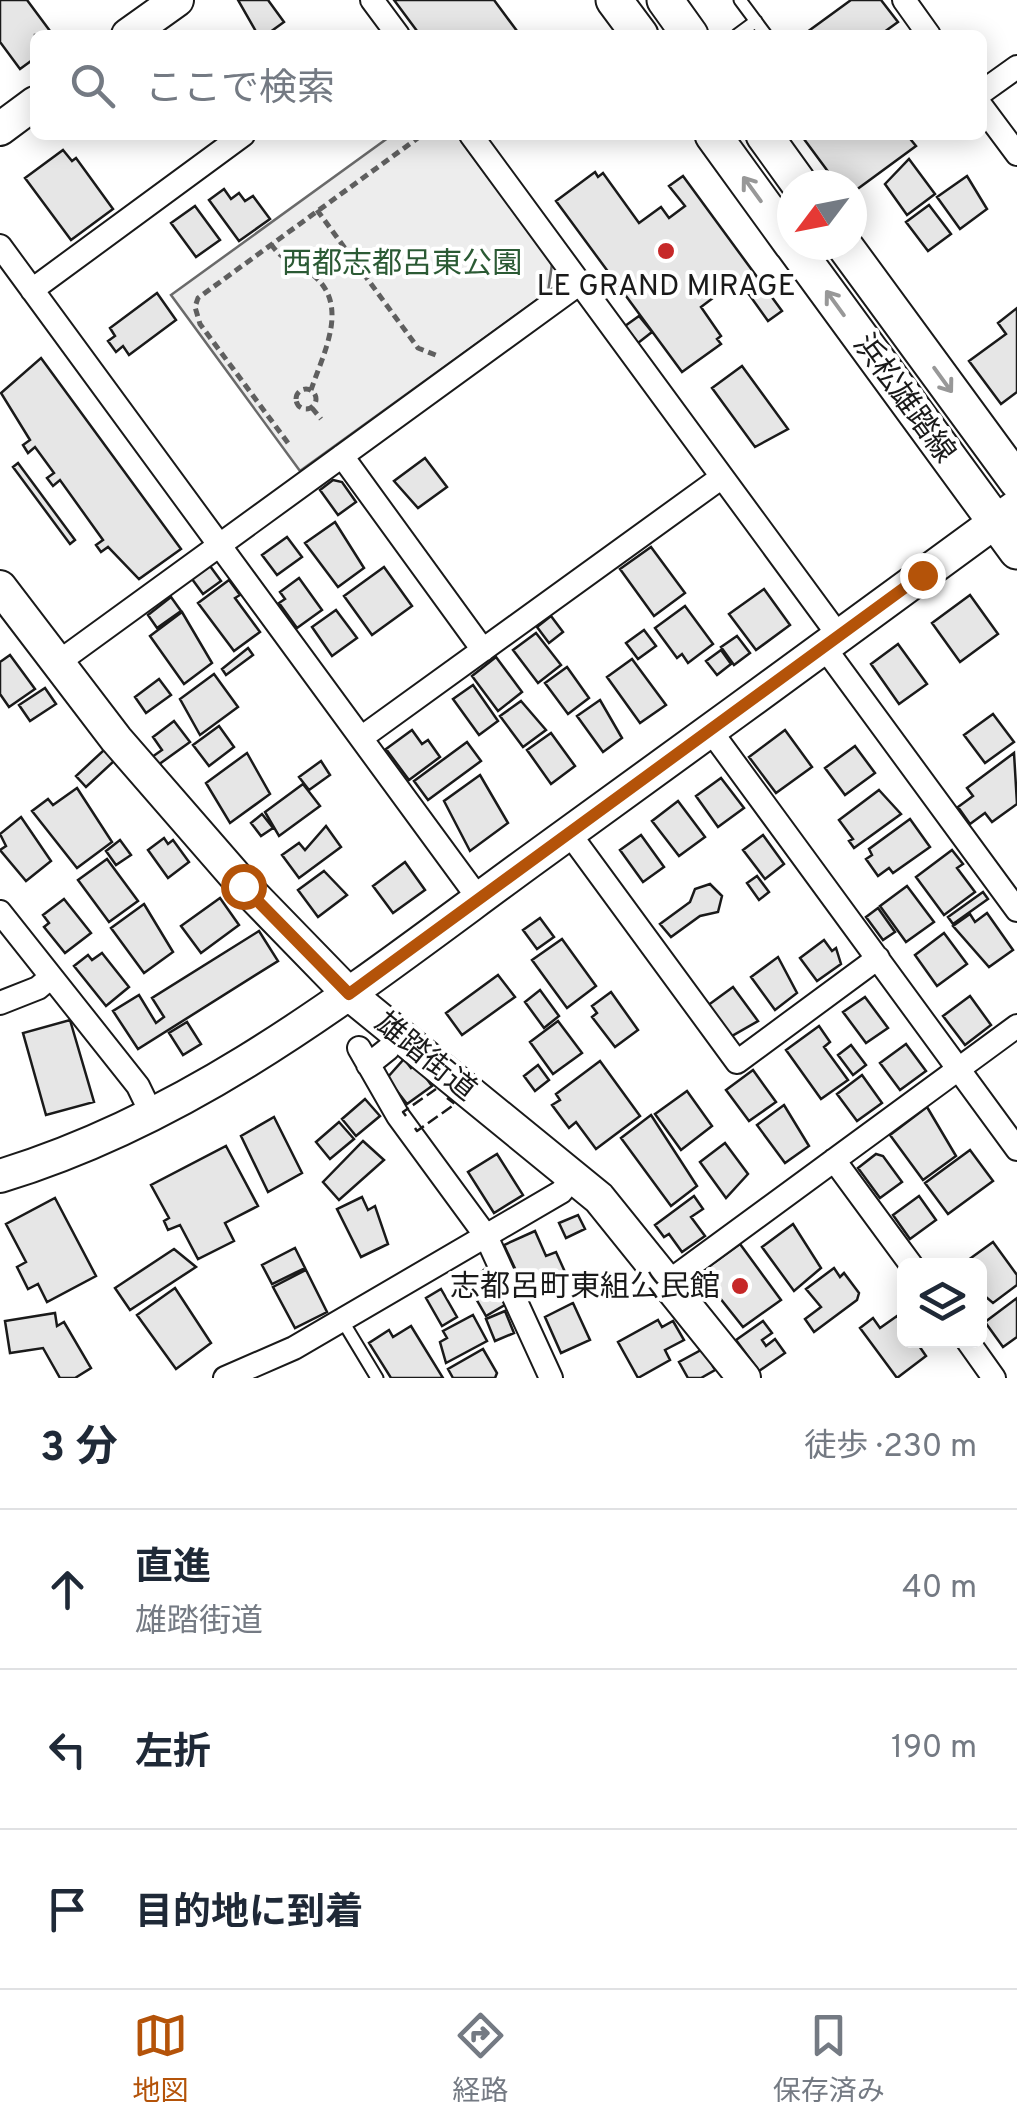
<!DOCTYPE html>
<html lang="ja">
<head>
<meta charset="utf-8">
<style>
  :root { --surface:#fff; --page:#f6f6f7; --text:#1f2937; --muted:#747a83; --line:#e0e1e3; --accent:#b45309 }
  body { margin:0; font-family:Overpass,"Noto Sans JP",sans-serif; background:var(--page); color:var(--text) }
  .controls { position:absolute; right:30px; bottom:30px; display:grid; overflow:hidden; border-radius:15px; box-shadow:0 5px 25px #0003 }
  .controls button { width:90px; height:90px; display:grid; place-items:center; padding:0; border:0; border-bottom:2px solid var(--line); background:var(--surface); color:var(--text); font:50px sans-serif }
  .compass { position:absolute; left:777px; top:170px; width:90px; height:90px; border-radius:50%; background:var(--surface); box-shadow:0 5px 25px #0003; rotate:238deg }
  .stop { position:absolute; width:30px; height:30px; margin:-22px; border:8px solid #b45309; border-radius:50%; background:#fff }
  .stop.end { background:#b45309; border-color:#fff; box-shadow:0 2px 10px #0008 }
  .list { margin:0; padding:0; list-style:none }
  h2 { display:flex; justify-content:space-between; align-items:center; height:130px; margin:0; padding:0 40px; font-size:42px }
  h2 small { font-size:32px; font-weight:400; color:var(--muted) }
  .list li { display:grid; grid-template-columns:65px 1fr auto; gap:30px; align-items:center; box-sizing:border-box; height:160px; padding:0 40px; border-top:2px solid var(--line) }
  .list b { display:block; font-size:38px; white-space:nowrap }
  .list p { margin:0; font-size:32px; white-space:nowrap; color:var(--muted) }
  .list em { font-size:32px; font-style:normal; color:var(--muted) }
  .icon { flex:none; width:55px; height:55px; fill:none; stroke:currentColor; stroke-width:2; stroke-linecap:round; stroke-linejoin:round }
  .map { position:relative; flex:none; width:1017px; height:1378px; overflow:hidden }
  .search { position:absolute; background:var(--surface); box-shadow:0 5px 25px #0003; left:30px; right:30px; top:30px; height:110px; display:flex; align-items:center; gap:25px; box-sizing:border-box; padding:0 35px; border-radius:15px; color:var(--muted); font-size:38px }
  .sheet { height:610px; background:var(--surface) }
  nav { display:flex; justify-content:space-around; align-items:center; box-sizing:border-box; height:140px; border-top:2px solid var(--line); background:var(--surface); font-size:28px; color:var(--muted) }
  nav a { display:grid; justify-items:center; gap:5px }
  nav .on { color:var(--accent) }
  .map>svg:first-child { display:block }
  .green { fill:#ededed; stroke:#6a6a6a; stroke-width:2.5 }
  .building { fill:#e6e6e6; stroke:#1a1a1a; stroke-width:2.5 }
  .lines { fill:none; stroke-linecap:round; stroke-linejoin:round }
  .lane-casing { stroke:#1a1a1a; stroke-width:15 }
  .street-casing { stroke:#1a1a1a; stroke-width:26 }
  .secondary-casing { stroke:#1a1a1a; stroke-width:36 }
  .primary-casing { stroke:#1a1a1a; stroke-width:39 }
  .path { stroke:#5f5f5f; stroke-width:5; stroke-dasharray:8 5; stroke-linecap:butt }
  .lane { stroke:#fff; stroke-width:11 }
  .street { stroke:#fff; stroke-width:22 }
  .secondary { stroke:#fff; stroke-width:32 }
  .primary { stroke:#fff; stroke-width:35 }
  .fence { stroke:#1a1a1a; stroke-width:2.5; stroke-dasharray:12 5; stroke-linecap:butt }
  .oneway { stroke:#989898 }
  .route { stroke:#b45309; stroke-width:12 }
  .poi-dot { fill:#c62828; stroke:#fff; stroke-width:4 }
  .labels { text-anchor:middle; stroke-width:8; stroke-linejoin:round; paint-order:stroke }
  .park-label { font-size:30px; fill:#2b5a34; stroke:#fff }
  .poi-label { font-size:30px; fill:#1a1a1a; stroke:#fff }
  .street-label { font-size:30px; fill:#1a1a1a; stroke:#fff }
</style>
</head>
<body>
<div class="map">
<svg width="1017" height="1378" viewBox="0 0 1017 1378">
  <rect width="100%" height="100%" fill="#fff"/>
  <path class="green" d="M392 135H457L552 264 548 292 300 471 171 295Z"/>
  <path class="building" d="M0 0H27L53 35H35V58L20 69 0 42Z
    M238 0H268L284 22 266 35H258Z
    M394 0H494L520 35H420Z
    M851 0H881L898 22 880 35H803Z
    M801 135H907L916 146 852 193V185H838Z
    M63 150 72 161 76 158 113 209 71 240 25 178Z
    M909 159 935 194 907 215 885 184Z
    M595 172 598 177 603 173 639 223 661 207 669 218 685 206 669 186 683 176 782 311 768 321 738 279 701 307 721 336 717 339 721 344 682 372 556 201Z
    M967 176 987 209 960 229 937 197Z
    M224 189 231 199 239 193 245 201 253 196 270 219 239 241 209 200Z
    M929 205 951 234 928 251 906 222Z
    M195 206 220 240 196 257 171 223Z
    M157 293 176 320 129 355 123 346 116 352 108 341 115 336 110 328Z
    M1017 308V392L1001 404 969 361 1006 334 998 323Z
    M639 316 652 332 638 343 625 326Z
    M41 358 181 549 139 579 108 547 101 552 96 545 103 540 60 480 53 486 47 478 54 473 35 447 28 453 23 445 30 440 1 393Z
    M742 366 788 429 755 447 712 388Z
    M425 458 447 487 418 508 394 481Z
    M18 463 75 540 70 544 13 467Z
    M333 480 342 482 356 502 338 515 320 490Z
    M335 522 364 568 338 587 305 543Z
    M287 537 302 557 277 575 262 555Z
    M651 547 685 593 654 616 620 569Z
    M210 566 221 581 203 594 192 579Z
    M384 567 412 606 372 635 344 596Z
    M299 578 322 610 297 628 279 603 285 599 280 592Z
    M229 580 240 595 235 598 260 632 234 651 198 603Z
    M764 589 790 625 756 650 729 614Z
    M970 595 998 634 960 662 932 623Z
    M171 597 181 611 157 628 148 615Z
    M685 606 713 644 688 663 682 654 677 658 655 628Z
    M336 610 357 638 332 656 312 627Z
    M182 612 212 663 184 684 150 636Z
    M551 616 563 632 549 643 537 627Z
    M644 630 656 646 638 659 626 643Z
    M536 633 561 665 538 683 513 650Z
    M737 636 750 653 734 665 721 647Z
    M898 644 927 684 899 704 871 664Z
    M248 648 253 655 226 675 222 669Z
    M721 650 731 664 717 675 706 661Z
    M10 655 35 689 9 707 0 694V662Z
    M496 657 522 692 498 711 472 676Z
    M632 659 666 705 640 723 607 677Z
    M567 667 589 698 568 714 545 683Z
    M214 674 238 707 200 735 180 699Z
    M159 679 171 695 146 713 135 697Z
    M473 685 498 721 479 735 453 699Z
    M45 688 56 704 30 721 19 705Z
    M600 700 622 738 603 752 577 716Z
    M521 701 546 730 523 747 500 716Z
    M993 714 1014 742 985 763 964 735Z
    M174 721 190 742 158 765 152 757 162 750 153 737Z
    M219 726 234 747 209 766 193 745Z
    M412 730 422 744 428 740 440 757 409 780 386 749Z
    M785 730 812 767 776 793 749 757Z
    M551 733 575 766 551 784 527 750Z
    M467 742 481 761 428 800 414 781Z
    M855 746 875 773 845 795 825 768Z
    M104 750 114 761 86 787 76 776Z
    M247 753 270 794 230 823 206 783Z
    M1014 753 1017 804 992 822 985 813 970 824 958 807 973 796 967 788Z
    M321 761 330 775 309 790 299 777Z
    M480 775 508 823 470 851 444 801Z
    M721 778 744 808 718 827 696 796Z
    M303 784 320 806 279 836 265 812Z
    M77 788 112 842 77 868 32 811 48 799 53 805Z
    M879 790 901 814 854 848 849 841 853 839 839 820Z
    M678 801 705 837 679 856 652 821Z
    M262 814 273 828 261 836 251 823Z
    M21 817 51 861 26 881 0 850 6 846 0 834Z
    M910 819 930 847 893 873 889 868 878 876 866 859 872 855 869 849Z
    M326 826 341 847 299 878 282 855 299 843 305 850Z
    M641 835 664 867 643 882 620 850Z
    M763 835 784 864 765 879 743 850Z
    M164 838 168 844 173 840 189 862 168 878 148 850Z
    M120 840 131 855 116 865 106 851Z
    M952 850 963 864 957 868 975 892 944 915 916 877Z
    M107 859 138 901 109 922 78 880Z
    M405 862 425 890 393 913 373 886Z
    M324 871 347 895 318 917 298 890Z
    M757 876 769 892 759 900 747 883Z
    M710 884 722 896 718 912 700 916 671 937 660 924 690 902 695 889Z
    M907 886 934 922 906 942 880 906Z
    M983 892 988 899 953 924 948 917Z
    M220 898 239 925 201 953 181 926Z
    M64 899 91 933 65 953 44 927 49 923 43 915Z
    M144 904 173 952 144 973 111 928Z
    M878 908 895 932 883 940 866 917Z
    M987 913 1013 950 989 967 953 926 970 914 975 922Z
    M540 918 554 937 537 949 523 930Z
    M259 931 278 961 138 1049 113 1011 139 995 156 1023 164 1017 152 998Z
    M944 933 967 964 937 986 915 955Z
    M562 939 596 986 567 1008 532 960Z
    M824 940 832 951 836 948 841 964 817 981 800 958Z
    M102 953 129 987 106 1006 74 966 88 955 92 960Z
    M778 957 797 993 775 1010 751 977Z
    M498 975 515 997 462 1035 446 1013Z
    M733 987 758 1021 730 1037 707 1006Z
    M540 990 559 1016 544 1028 525 1002Z
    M611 992 638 1030 615 1047 592 1017 597 1013 592 1006Z
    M970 996 991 1025 965 1045 943 1016Z
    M865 997 888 1028 866 1043 843 1012Z
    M70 1020 94 1102 46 1115 23 1033Z
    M558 1021 582 1053 553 1074 530 1042Z
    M187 1022 201 1044 183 1055 169 1033Z
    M819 1026 830 1042 824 1047 848 1080 821 1099 786 1050Z
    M906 1044 926 1071 900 1090 880 1063Z
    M851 1045 866 1065 853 1075 838 1055Z
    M404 1059 411 1068 416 1064 432 1086 407 1104 387 1078Z
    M600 1061 640 1116 596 1149 576 1122 569 1128 552 1105 560 1100 556 1094Z
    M538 1065 549 1080 535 1091 524 1076Z
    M753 1070 776 1102 749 1121 726 1090Z
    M862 1075 882 1103 857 1121 837 1094Z
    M687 1091 712 1126 681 1150 655 1114Z
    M365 1099 380 1116 356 1136 342 1119Z
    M784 1105 809 1146 785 1163 757 1125Z
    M927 1107 956 1156 923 1180 890 1135Z
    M651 1115 697 1186 671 1206 621 1138Z
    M274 1117 302 1173 268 1192 241 1136Z
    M339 1122 354 1139 330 1159 316 1142Z
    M363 1141 384 1160 339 1200 323 1182Z
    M725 1143 748 1174 726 1198 700 1162Z
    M226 1146 258 1206 225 1223 234 1241 198 1259 180 1225 168 1230 164 1221 169 1218 151 1185Z
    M970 1150 993 1181 948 1214 925 1183Z
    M497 1154 523 1195 494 1213 468 1172Z
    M876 1154 883 1156 902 1182 880 1198 858 1168Z
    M694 1196 703 1209 691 1217 705 1236 682 1252 669 1234 664 1237 655 1225Z
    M919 1196 936 1220 910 1239 893 1215Z
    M362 1197 368 1210 375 1206 388 1244 361 1257 337 1209Z
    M55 1198 96 1276 47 1302 38 1284 28 1289 17 1267 26 1262 6 1224Z
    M578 1215 585 1229 566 1238 559 1223Z
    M793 1224 821 1268 794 1291 762 1247Z
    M535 1231 546 1256 556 1252 565 1272 525 1290 504 1245Z
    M993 1242 1017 1275V1285L993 1303 980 1292V1266L964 1263Z
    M740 1244 781 1300 743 1327 700 1273Z
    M295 1248 305 1268 272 1284 262 1265Z
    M174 1249 196 1267 130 1310 115 1288Z
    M834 1268 840 1277 844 1273 859 1293 857 1300 814 1332 805 1319 821 1307 806 1289Z
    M485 1269 508 1303 486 1316 467 1283Z
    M306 1270 327 1312 295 1328 273 1287Z
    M175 1288 211 1343 176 1369 137 1315Z
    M441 1289 457 1317 442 1326 426 1298Z
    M1017 1298V1337L1003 1347 985 1322Z
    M573 1303 590 1340 561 1353 545 1317Z
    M505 1311 514 1333 495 1341 486 1319Z
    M55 1313 57 1326 64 1322 91 1368 75 1378H60L43 1348 10 1353 5 1321Z
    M473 1315 487 1341 446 1363 440 1342 447 1338 443 1331Z
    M897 1316 904 1327V1340H915L926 1356 897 1378 860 1328 873 1318 880 1328Z
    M658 1320 662 1327 673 1321 684 1340 665 1350 670 1360 638 1378 618 1342Z
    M763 1321 772 1333 762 1340 766 1346 775 1339 785 1353 759 1371 736 1340Z
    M411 1326 443 1378H391L369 1343 389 1330 393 1337Z
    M483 1349 497 1373 495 1378H453L448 1369Z
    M703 1349 715 1370 701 1378H688L679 1362Z"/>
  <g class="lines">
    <g class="lane-casing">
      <path id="lane" d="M740 0 766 35
        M737 35 756 21
        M342 1320 377 1378"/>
    </g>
    <g class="street-casing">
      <path id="street" d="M372 0 398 35
        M904 0 929 35
        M982 92 1017 67
        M982 107 1017 154
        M471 135 839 636
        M0 246 479 899
        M32 290 243 135
        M342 456 483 650
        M824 647 1017 910
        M56 664 580 283
        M710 730 1017 1149
        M361 738 722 477
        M569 833 737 1062 878 958
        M0 912 138 1086 153 1117
        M0 1003 38 988 51 977
        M359 1048 398 1116 486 1236 551 1378
        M368 1065 388 1049
        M834 1160 912 1266
        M668 1282 1017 1026
        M967 1340 994 1378
        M225 1378 294 1348 561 1192 574 1176"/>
    </g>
    <g class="secondary-casing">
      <path id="secondary" d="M128 35 177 0
        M0 129 35 103
        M0 587 116 739 243 885 349 994 599 1198 744 1378
        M0 1176C201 1115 362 984 529 862 692 744 855 625 1017 506"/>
    </g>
    <g class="primary-casing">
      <path id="primary" d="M614 0 640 35
        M665 0 690 35
        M713 135 792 244
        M764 135 800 185
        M793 245 1017 551
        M844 245 1017 481"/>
    </g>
    <path class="path" d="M317 210 418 348 438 356
      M271 244C282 261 294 262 309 272 352 302 324 351 311 390
      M296 399a10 10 0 1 1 20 0a10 10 0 1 1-20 0Z
      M312 408 321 419
      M288 443 200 324 195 307 198 298 422 135"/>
    <use href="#lane" class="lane"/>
    <use href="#street" class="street"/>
    <use href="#secondary" class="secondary"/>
    <use href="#primary" class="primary"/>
    <path class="fence" d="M406 1116 403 1112 436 1089
      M415 1128 417 1131 455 1104 447 1098"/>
  </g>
  <defs><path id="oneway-shaft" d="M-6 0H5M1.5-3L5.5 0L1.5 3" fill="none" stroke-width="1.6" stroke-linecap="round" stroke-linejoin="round" transform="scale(2.5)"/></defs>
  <g class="oneway">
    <use href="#oneway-shaft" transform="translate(752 189) rotate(-126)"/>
    <use href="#oneway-shaft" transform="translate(835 303) rotate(-126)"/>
    <use href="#oneway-shaft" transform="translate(943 380) rotate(54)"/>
  </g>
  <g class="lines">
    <path class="route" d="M243 886 349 994 922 575"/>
  </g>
  <g class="poi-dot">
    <circle cx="666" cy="251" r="10"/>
    <circle cx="740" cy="1286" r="10"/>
  </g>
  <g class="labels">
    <g class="park-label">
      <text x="402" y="273">西都志都呂東公園</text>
    </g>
    <g class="poi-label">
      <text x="666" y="295">LE GRAND MIRAGE</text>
      <text x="720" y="1296" text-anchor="end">志都呂町東組公民館</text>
    </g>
    <g class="street-label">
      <text transform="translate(905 398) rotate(54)" y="10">浜松雄踏線</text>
      <text transform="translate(426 1056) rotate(39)" y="10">雄踏街道</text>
    </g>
  </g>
</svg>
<div class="controls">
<button><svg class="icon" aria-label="layers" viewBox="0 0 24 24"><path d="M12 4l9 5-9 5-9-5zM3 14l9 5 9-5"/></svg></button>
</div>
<svg class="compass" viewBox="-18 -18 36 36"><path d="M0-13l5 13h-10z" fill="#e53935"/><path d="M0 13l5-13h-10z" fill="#747a83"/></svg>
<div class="stop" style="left:243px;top:886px"></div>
<div class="stop end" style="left:922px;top:575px"></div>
<div class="search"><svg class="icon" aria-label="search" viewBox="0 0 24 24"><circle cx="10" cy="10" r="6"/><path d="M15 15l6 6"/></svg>ここで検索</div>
</div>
<section class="sheet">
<h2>3 分<small>徒歩 · 230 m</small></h2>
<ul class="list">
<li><svg class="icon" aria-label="ahead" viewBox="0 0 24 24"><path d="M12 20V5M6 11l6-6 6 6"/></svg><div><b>直進</b><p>雄踏街道</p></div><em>40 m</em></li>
<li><svg class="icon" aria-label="left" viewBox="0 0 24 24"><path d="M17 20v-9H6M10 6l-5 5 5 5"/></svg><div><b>左折</b></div><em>190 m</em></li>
<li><svg class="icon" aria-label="arrive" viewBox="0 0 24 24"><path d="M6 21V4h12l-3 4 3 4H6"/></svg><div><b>目的地に到着</b></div></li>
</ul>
</section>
<nav>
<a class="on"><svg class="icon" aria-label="map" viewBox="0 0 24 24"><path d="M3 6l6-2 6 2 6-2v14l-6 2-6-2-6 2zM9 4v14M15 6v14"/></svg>地図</a>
<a><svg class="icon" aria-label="directions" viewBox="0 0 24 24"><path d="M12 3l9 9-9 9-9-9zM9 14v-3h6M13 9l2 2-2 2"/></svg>経路</a>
<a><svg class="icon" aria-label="saved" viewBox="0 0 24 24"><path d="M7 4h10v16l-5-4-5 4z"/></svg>保存済み</a>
</nav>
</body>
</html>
